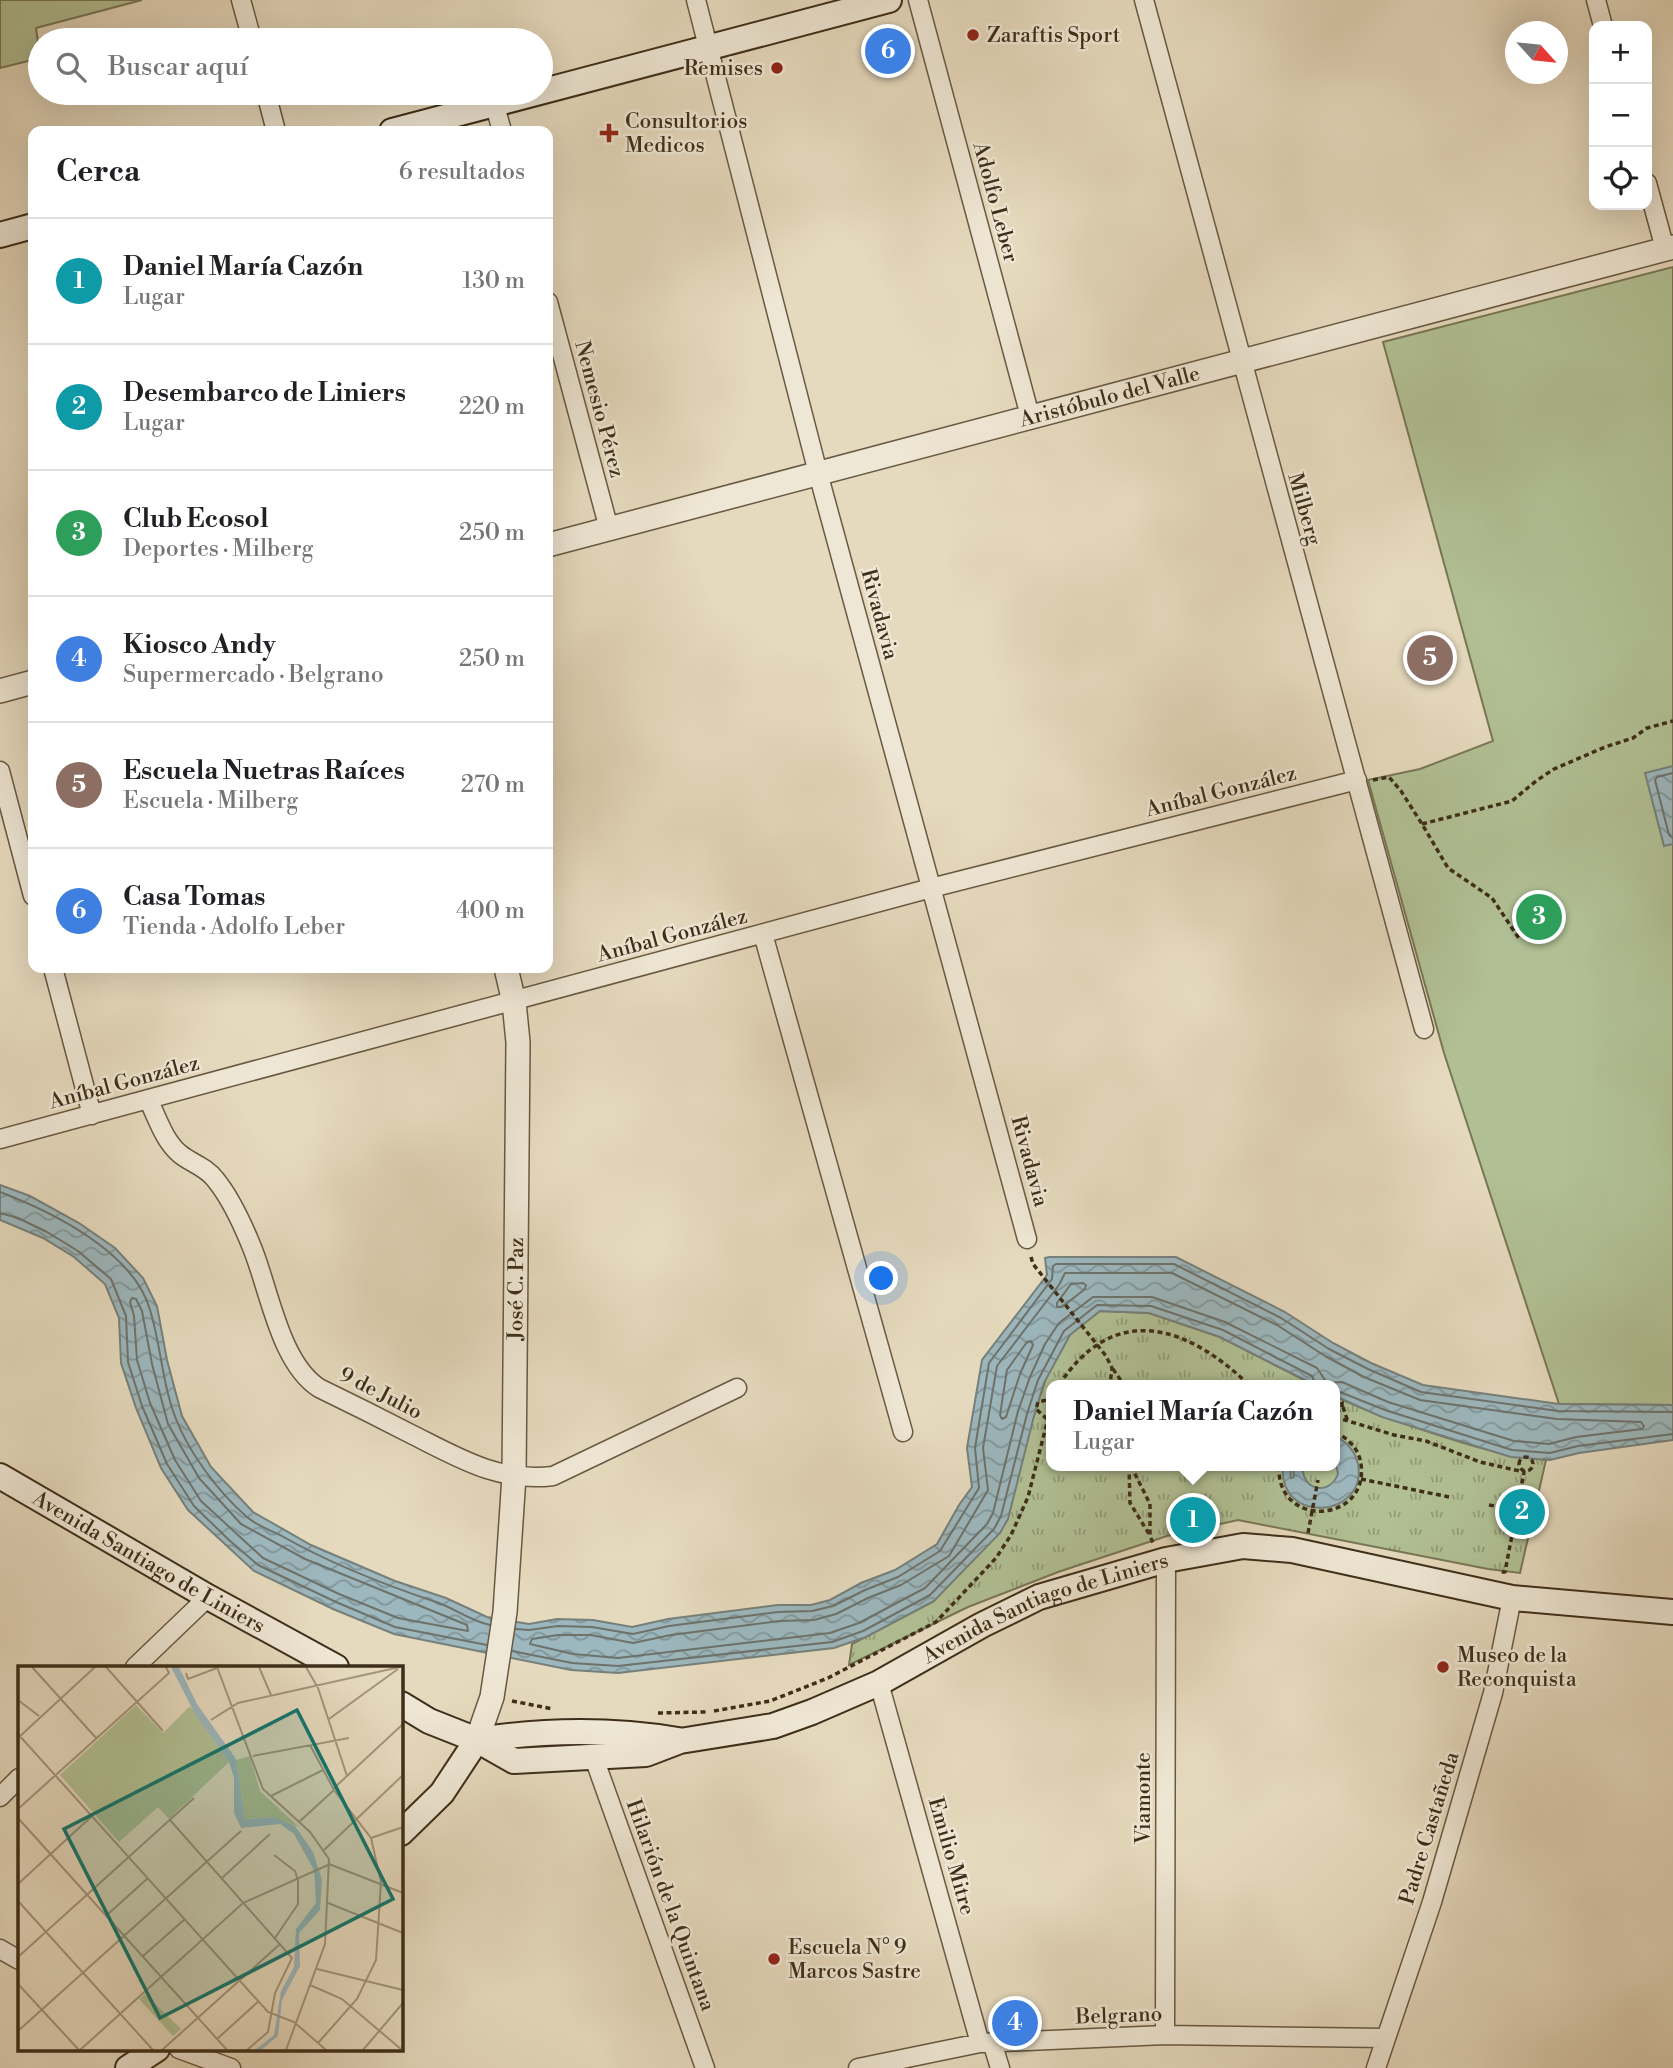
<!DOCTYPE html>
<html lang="es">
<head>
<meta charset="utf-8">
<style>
  :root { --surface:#fff; --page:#f2f2f2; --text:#202124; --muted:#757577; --line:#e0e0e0; --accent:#111827 }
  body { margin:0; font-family:"Libre Bodoni",serif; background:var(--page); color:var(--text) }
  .controls { position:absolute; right:21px; top:21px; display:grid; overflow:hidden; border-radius:14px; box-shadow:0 7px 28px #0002 }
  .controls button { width:63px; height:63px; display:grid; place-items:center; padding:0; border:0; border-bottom:2px solid var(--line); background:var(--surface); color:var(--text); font:35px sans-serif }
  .compass { position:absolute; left:1505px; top:21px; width:63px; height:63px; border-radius:50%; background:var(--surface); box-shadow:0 7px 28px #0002; rotate:117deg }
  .you { position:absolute; left:882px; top:1279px; width:24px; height:24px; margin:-18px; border:5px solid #fff; border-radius:50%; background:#1a73e8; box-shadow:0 0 0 10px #1a73e833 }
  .badge { display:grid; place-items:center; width:46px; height:46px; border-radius:50%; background:var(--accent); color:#fff; font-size:23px; font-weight:700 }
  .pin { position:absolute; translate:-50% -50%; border:4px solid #fff; box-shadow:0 2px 7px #0006 }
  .popup { position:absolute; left:1046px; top:1380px; width:294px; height:91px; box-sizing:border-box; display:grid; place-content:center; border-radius:14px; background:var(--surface); filter:drop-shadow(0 2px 5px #0005); font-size:23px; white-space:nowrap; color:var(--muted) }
  .popup b { font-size:26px; color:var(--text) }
  .popup::after { content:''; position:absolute; left:50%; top:100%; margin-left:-14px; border:14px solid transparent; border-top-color:var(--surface) }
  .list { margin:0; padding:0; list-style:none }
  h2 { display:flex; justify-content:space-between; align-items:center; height:91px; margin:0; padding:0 28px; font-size:30px }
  h2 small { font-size:23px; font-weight:400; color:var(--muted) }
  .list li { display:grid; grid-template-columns:46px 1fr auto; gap:21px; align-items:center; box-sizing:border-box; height:126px; padding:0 28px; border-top:2px solid var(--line) }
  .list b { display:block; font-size:26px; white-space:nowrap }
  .list p { margin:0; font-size:23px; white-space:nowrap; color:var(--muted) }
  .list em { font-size:23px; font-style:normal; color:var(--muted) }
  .icon { flex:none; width:38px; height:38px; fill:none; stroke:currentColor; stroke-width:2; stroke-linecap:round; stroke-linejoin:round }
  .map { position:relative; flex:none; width:1673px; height:2068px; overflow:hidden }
  .search { position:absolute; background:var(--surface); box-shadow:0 7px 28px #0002; left:28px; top:28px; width:525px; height:77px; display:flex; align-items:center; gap:18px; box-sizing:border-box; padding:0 24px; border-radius:38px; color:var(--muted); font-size:26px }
  .panel { position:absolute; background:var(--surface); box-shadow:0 7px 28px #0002; left:28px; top:126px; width:525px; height:847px; border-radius:14px }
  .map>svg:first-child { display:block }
  .park { fill:url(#park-tufts); stroke:#787756; stroke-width:2 }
  .pitch { fill:#b1c094; stroke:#787756; stroke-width:2 }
  .water { fill:url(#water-waves); stroke:#76807b; stroke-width:2 }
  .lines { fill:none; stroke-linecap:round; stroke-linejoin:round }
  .shore { stroke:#6d726b; stroke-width:2 }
  .minor-casing { stroke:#685942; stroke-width:21 }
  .tertiary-casing { stroke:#685942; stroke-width:26 }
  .secondary-casing { stroke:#3e2e19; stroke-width:28 }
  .path { stroke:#3e2e19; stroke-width:3.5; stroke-dasharray:5 3.5; stroke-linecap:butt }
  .minor { stroke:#efe7d5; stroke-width:18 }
  .tertiary { stroke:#efe7d5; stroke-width:23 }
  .secondary { stroke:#efe7d5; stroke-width:24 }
  .poi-dot { fill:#8f2418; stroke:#efe7d5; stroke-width:2.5 }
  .labels { text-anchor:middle; stroke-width:5; stroke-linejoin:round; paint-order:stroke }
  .poi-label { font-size:21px; fill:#3e2e19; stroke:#efe7d5; text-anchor:start }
  .street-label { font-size:21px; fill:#3e2e19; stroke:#efe7d5 }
  .inset-road { fill:none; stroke:#a3957c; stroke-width:2 }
  .view { fill:#0f766e; fill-opacity:0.15; stroke:#0f766e; stroke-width:3.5 }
  .inset-edge { fill:none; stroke:#3e2e19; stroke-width:3.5 }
</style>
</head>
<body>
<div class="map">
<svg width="1673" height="2068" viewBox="0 0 1673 2068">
  <defs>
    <pattern id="park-tufts" width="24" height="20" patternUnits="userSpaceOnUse" patternTransform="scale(1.75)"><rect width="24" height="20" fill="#b1c094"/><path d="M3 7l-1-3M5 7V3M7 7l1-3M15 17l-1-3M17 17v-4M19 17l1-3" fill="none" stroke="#919c78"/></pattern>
    <pattern id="water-waves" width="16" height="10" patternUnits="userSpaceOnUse" patternTransform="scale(1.75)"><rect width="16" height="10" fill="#9cb7bd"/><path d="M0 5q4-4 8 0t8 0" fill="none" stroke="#819599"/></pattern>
  </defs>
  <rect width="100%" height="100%" fill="#e6dabe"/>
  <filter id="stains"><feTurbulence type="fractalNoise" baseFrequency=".00286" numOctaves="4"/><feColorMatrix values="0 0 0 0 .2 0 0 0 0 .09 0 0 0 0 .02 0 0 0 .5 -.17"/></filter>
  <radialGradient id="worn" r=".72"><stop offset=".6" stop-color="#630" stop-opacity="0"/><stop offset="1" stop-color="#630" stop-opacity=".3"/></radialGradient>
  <path class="park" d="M1100 1311 1149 1313 1220 1337 1314 1385H1051V1466H1335V1396C1362 1410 1391 1419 1420 1429 1462 1443 1502 1456 1546 1460L1520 1573 1488 1569 1238 1520 1167 1536 1058 1572 968 1607 849 1665 852 1644 934 1601 1034 1416C1042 1390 1051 1356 1069 1335 1078 1326 1090 1318 1100 1311Z"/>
  <path class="pitch" d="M0 0H142L36 28 40 58 0 68Z
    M1673 267V1405L1559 1404 1444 1053 1368 780 1420 769 1493 741 1383 342Z"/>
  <path class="water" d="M1673 766V844L1664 846 1645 773Z
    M0 1185 30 1196 79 1223 115 1248 143 1278 157 1306 167 1360 182 1416 211 1467 253 1512 311 1545 395 1581 446 1598 487 1617 529 1624 557 1619 593 1620 632 1627 668 1619 778 1605H811L830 1600 861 1583 895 1570 937 1544 959 1505 972 1487 967 1448 982 1360 1047 1275 1045 1258 1049 1257H1176L1285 1312 1333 1343 1371 1363 1423 1385 1559 1404 1673 1405V1440L1579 1453 1550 1460 1511 1457 1382 1417 1335 1396V1385H1315L1220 1337 1149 1313 1100 1311 1070 1335 1044 1383 1034 1416 1008 1519 1000 1533 934 1601 866 1637 834 1648 618 1673 571 1670 394 1634 333 1609 254 1571 188 1510 161 1468 136 1408 121 1363 119 1318 105 1284 74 1257 43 1238 0 1220Z
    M1335 1436C1347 1442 1355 1451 1358 1464 1368 1518 1278 1526 1283 1466H1290L1291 1478 1294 1477 1293 1466H1303C1301 1490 1329 1497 1338 1474L1335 1460Z"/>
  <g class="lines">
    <path class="shore" d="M1673 773 1657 777 1655 780 1669 835 1673 838
      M0 1192C52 1212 134 1252 150 1310 161 1345 162 1384 176 1419 189 1453 219 1493 247 1517 256 1525 269 1530 280 1535 329 1563 382 1584 436 1602 454 1608 471 1621 490 1625
      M0 1213 18 1218 47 1232 78 1251 111 1279 126 1316 128 1362 142 1406 167 1464 194 1506 229 1540 258 1565 336 1602 395 1627 487 1645
      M1065 1273H1172L1277 1325 1325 1356 1364 1377 1420 1400 1557 1419 1641 1422 1644 1426 1642 1429 1576 1437 1549 1444 1514 1441 1388 1402 1342 1382 1327 1383 1317 1368 1225 1322 1152 1297H1093L1059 1323 1045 1344 1030 1377 1018 1411 993 1513 987 1524 925 1588 859 1623 830 1633 618 1658 573 1654 530 1644 532 1639 558 1635H591L633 1643 671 1635 779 1621 814 1620 836 1614 868 1598 901 1585 949 1556 988 1490 983 1448 997 1366 1059 1285Z
      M1083 1283 1086 1285 1085 1289 1062 1307H1057V1303L1071 1284Z
      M132 1298 136 1299 142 1311 152 1364 168 1424 199 1478 241 1524 305 1559 467 1625 468 1631 398 1618 339 1594 263 1558 201 1501 175 1460 150 1403 137 1360 134 1316 130 1302Z
      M1031 1341 1033 1345 1020 1374 1006 1417 1002 1419 1000 1415 1007 1370 1027 1342Z
      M1335 1390 1385 1410 1512 1450 1550 1453 1578 1446 1673 1434
      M516 1629 529 1630 558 1626 592 1627 633 1634 669 1626 778 1612 812 1611 833 1606 865 1590 898 1577 940 1551 979 1488 975 1448 989 1363 1052 1279 1053 1266 1056 1264H1174L1281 1318 1329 1349 1368 1369 1421 1392 1558 1411 1673 1412
      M512 1651 572 1663 618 1666 832 1642 863 1631 930 1595 994 1529 1001 1516 1027 1414 1038 1380 1064 1331 1097 1305 1151 1306 1223 1330 1312 1376 1316 1385"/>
    <g class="minor-casing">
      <path id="minor" d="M241 0 252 40
        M696 0 818 473 1027 1239
        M918 0 1030 416
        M1144 0 1424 1029
        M1596 0 1603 26
        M266 93 276 131
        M495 106 502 131
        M1647 183 1665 249
        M548 302 609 529
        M0 771 33 896
        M763 934 903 1432
        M53 968 92 1115
        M148 1099C157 1117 164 1141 180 1154 191 1163 206 1167 215 1179 230 1197 242 1223 251 1245 269 1287 279 1362 319 1388 350 1403 380 1418 411 1434 457 1457 499 1483 553 1476L737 1388
        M0 1139 931 888 1357 780
        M135 1667 208 1597
        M879 1683 980 2043
        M594 1758 705 2068
        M0 1797 19 1778
        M0 1949 19 1960
        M1165 2035 1166 1560
        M992 2042 1000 2068
        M179 2049 231 2068
        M858 2068 980 2043 1165 2035 1385 2038
        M1376 2068 1432 1902 1493 1693 1512 1598"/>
    </g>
    <g class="tertiary-casing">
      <g id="tertiary">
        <path id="s1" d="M548 545 1673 247"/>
        <path d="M0 691 33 682"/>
        <path id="s2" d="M477 1740 492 1697 505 1612 514 1476 518 1042 514 1002 506 968"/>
      </g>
    </g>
    <g class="secondary-casing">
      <g id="secondary">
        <path d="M392 131 889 0"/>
        <path d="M0 235 33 226"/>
        <path id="s3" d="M0 1476 208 1597 336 1667"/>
        <path id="s4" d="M401 1704 429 1721 477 1740 514 1761 646 1754 680 1741 773 1726 812 1712 879 1683 982 1625 1039 1597 1166 1560 1243 1546 1292 1550 1512 1598 1673 1612"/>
        <path d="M477 1740C543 1730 612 1729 678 1740"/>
        <path d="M401 1833 442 1793 477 1740"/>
        <path d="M128 2068 157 2049"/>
      </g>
    </g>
    <path class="path" d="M1373 780 1389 777 1401 791 1422 824 1448 868 1492 898 1520 940
      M1422 824 1512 801 1536 781 1554 769 1605 747 1633 738 1647 728 1673 721
      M1031 1257 1033 1264 1106 1356 1112 1368 1110 1385
      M1113 1369 1124 1385
      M1059 1385C1114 1301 1187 1325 1249 1385
      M1335 1397 1342 1402V1407L1335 1415
      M1343 1407 1348 1422
      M1335 1417 1394 1435 1426 1441 1480 1462 1524 1472 1505 1572H1501
      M1047 1419 1036 1409 1038 1402 1051 1399
      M1519 1464a7 7 0 1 1 14 0a7 7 0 1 1-14 0Z
      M1129 1466 1130 1503 1149 1534
      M1131 1466 1150 1504V1536L1153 1543
      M1279 1466C1276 1529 1369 1524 1361 1464 1359 1449 1348 1438 1335 1432
      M1361 1479 1449 1497
      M1489 1505 1517 1510
      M1308 1533 1318 1480
      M512 1701 553 1709
      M714 1711 770 1701 828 1678 936 1622 996 1558 1011 1535 1028 1497 1051 1407
      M658 1713 706 1712"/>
    <use href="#minor" class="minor"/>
    <use href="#tertiary" class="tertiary"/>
    <use href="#secondary" class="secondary"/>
  </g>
  <g class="poi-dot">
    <circle cx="973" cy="35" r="7"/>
    <circle cx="777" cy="68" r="7"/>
    <path d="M605.5 122.5h7v7h7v7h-7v7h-7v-7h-7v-7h7z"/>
    <circle cx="1443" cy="1667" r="7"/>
    <circle cx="774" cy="1959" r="7"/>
  </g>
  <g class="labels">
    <g class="poi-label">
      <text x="987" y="42">Zaraftis Sport</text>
      <text x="763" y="75" text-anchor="end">Remises</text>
      <text x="625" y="128">Consultorios<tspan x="625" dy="24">Medicos</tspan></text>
      <text x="1457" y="1662">Museo de la<tspan x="1457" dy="24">Reconquista</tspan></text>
      <text x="788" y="1954">Escuela N° 9<tspan x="788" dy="24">Marcos Sastre</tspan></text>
    </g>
    <g class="street-label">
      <text transform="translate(996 202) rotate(75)" y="7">Adolfo Leber</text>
      <text dy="7" stroke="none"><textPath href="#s1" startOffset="581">Aristóbulo del Valle</textPath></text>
      <text transform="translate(600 409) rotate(75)" y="7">Nemesio Pérez</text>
      <text transform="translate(1305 509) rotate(74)" y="7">Milberg</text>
      <text transform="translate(880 614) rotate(75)" y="7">Rivadavia</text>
      <text transform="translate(1221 791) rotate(-14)" y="7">Aníbal González</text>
      <text transform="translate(672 935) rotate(-15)" y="7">Aníbal González</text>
      <text transform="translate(124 1082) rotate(-15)" y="7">Aníbal González</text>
      <text transform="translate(1030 1161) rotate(75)" y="7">Rivadavia</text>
      <text dy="7" stroke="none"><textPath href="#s2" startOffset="455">José C. Paz</textPath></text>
      <text transform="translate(381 1393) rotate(27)" y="7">9 de Julio</text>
      <text dy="7" stroke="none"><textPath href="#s3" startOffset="172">Avenida Santiago de Liniers</textPath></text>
      <text dy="7" stroke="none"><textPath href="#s4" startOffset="688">Avenida Santiago de Liniers</textPath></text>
      <text transform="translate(1143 1798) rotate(-90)" y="7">Viamonte</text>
      <text transform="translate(1429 1828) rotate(-73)" y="7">Padre Castañeda</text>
      <text transform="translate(952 1856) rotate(74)" y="7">Emilio Mitre</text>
      <text transform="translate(671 1905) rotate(70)" y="7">Hilarión de la Quintana</text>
      <text transform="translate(1119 2015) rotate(-2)" y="7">Belgrano</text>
    </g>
  </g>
  <g transform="translate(18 1666)">
    <rect width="385" height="385" fill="#e6dabe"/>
    <path d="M232 90 242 125 281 161 255 151 227 153 218 94Z" fill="#b1c094"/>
    <path d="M118 39 145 67 172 40 211 96 151 153 140 141 101 176 42 109ZM127 328 163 363 155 370 121 333Z" fill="#b1c094"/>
    <path d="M153 1H161L179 38 218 93 227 153 257 151 277 160 295 186 304 214 302 244 281 267 282 300 264 334 260 370 243 384H237L256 369 263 325 276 301 278 263 298 237 296 204 276 168 262 158 223 162 216 147V112L211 96 177 48Z" fill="#9cb7bd"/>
    <path class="inset-road" d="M14 1 79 73M88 1 145 65M199 1 245 123 292 166 311 193 307 278 268 384M241 1 253 29M288 1 300 22 329 110M168 7 170 13 199 2M0 34 21 50M311 53 380 3M193 54 220 37 382 1M0 68 250 346 276 356 308 384M0 72 77 1M292 79 316 124 353 172 363 216 358 294 339 333 300 377M235 90 331 72M315 123 385 58M253 130 305 104M0 143 151 7 148 1M0 152 209 384M152 154 274 292 257 327 250 366 229 384M281 156 316 124M353 172 385 161M306 184 385 109M256 189 277 205 280 214V238L257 272M311 198 385 227M204 212 252 168M0 218 74 150M0 235 135 384M310 237 385 267M89 249 130 212M125 290 167 253M0 291 176 132M299 303 385 324M0 318 61 384M292 319 324 333 384 384M0 365 223 165M199 373 241 335M62 384 225 237 310 199M144 384 262 278M345 384 385 337"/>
    <path class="view" d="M279 44 375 233 142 352 46 163Z"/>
    <rect width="385" height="385" class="inset-edge"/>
  </g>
  <rect width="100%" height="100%" filter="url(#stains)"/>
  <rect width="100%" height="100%" fill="url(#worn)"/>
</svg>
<div class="controls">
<button>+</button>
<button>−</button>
<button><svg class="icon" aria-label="locate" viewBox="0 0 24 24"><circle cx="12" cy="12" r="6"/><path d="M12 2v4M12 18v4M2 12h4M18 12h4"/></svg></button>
</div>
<svg class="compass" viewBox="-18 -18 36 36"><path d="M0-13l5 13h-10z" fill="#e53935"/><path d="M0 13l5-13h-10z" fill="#757577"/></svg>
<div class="you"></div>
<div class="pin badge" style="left:1193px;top:1520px;background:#0f9aa8">1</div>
<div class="popup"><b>Daniel María Cazón</b>Lugar</div>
<div class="pin badge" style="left:1522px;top:1512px;background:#0f9aa8">2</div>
<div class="pin badge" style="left:1539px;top:917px;background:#2e9e5b">3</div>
<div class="pin badge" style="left:1015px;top:2023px;background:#3f7fe0">4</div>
<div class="pin badge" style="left:1430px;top:658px;background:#8d6e63">5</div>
<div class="pin badge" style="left:888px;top:51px;background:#3f7fe0">6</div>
<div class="search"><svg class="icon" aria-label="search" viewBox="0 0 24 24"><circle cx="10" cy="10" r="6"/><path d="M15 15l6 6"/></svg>Buscar aquí</div>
<section class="panel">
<h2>Cerca<small>6 resultados</small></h2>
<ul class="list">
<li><span class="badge" style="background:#0f9aa8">1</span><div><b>Daniel María Cazón</b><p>Lugar</p></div><em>130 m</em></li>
<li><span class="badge" style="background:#0f9aa8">2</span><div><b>Desembarco de Liniers</b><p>Lugar</p></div><em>220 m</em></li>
<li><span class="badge" style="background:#2e9e5b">3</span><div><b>Club Ecosol</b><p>Deportes · Milberg</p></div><em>250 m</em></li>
<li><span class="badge" style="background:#3f7fe0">4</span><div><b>Kiosco Andy</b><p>Supermercado · Belgrano</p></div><em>250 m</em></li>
<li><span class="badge" style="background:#8d6e63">5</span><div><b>Escuela Nuetras Raíces</b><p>Escuela · Milberg</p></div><em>270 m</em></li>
<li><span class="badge" style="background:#3f7fe0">6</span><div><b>Casa Tomas</b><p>Tienda · Adolfo Leber</p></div><em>400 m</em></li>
</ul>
</section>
</div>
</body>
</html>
